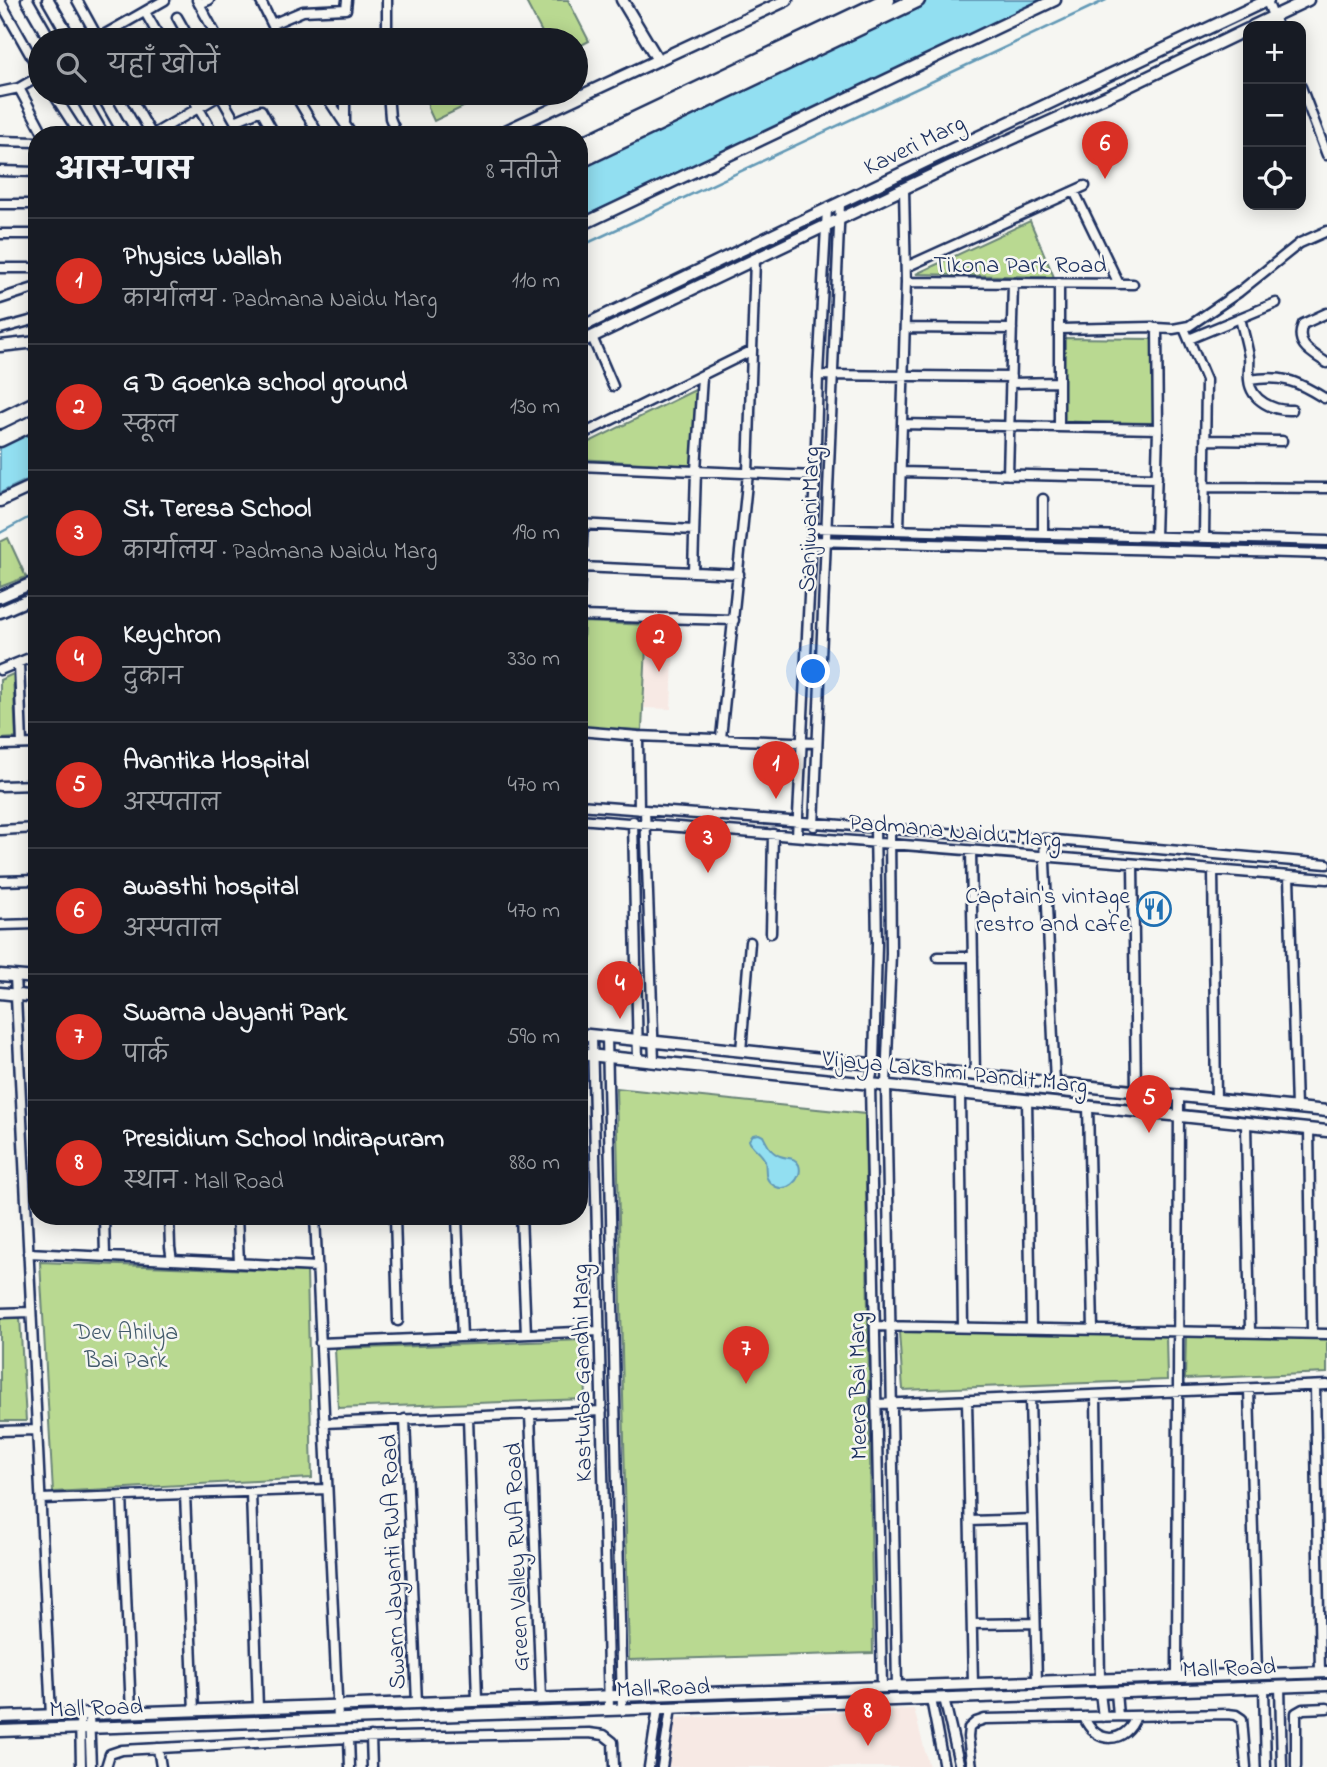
<!DOCTYPE html>
<html lang="hi">
<head>
<meta charset="utf-8">
<style>
  :root { --surface:#171b24; --page:#242831; --text:#f1f3f6; --muted:#9ea1a6; --line:#363941; --accent:#d93025 }
  body { margin:0; font-family:"Indie Flower","Playpen Sans Deva",sans-serif; background:var(--page); color:var(--text) }
  .controls { position:absolute; right:21px; top:21px; display:grid; overflow:hidden; border-radius:14px; box-shadow:0 4px 18px #0003 }
  .controls button { width:63px; height:63px; display:grid; place-items:center; padding:0; border:0; border-bottom:2px solid var(--line); background:var(--surface); color:var(--text); font:35px sans-serif }
  .you { position:absolute; left:814px; top:672px; width:24px; height:24px; margin:-18px; border:5px solid #fff; border-radius:50%; background:#1a73e8; box-shadow:0 0 0 10px #1a73e833 }
  .badge { display:grid; place-items:center; width:46px; height:46px; border-radius:50%; background:var(--accent); color:#fff; font-size:23px; font-weight:700 }
  .pin { position:absolute; translate:-50% -58px; filter:drop-shadow(0 2px 4px #0008) }
  .pin::after { content:''; position:absolute; top:37px; width:24px; height:21px; background:inherit; clip-path:polygon(0 0,100% 0,50% 100%) }
  .list { margin:0; padding:0; list-style:none }
  h2 { display:flex; justify-content:space-between; align-items:center; height:91px; margin:0; padding:0 28px; font-size:30px }
  h2 small { font-size:23px; font-weight:400; color:var(--muted) }
  .list li { display:grid; grid-template-columns:46px 1fr auto; gap:21px; align-items:center; box-sizing:border-box; height:126px; padding:0 28px; border-top:2px solid var(--line) }
  .list b { display:block; font-size:26px; white-space:nowrap }
  .list p { margin:0; font-size:23px; white-space:nowrap; color:var(--muted) }
  .list em { font-size:23px; font-style:normal; color:var(--muted) }
  .icon { flex:none; width:38px; height:38px; fill:none; stroke:currentColor; stroke-width:2; stroke-linecap:round; stroke-linejoin:round }
  .map { position:relative; flex:none; width:1327px; height:1767px; overflow:hidden }
  .search { position:absolute; background:var(--surface); box-shadow:0 4px 18px #0003; left:28px; top:28px; width:560px; height:77px; display:flex; align-items:center; gap:18px; box-sizing:border-box; padding:0 24px; border-radius:38px; color:var(--muted); font-size:26px }
  .panel { position:absolute; background:var(--surface); box-shadow:0 4px 18px #0003; left:28px; top:126px; width:560px; height:1099px; border-radius:28px }
  .map>svg:first-child { display:block }
  .built { fill:#f7e9e4 }
  .green { fill:#b9d991; stroke:#6a8478; stroke-width:2 }
  .water { fill:#92dff1; stroke:#6299b6; stroke-width:2 }
  .lines { fill:none; stroke-linecap:round; stroke-linejoin:round }
  .stream { stroke:#6299b6; stroke-width:2.5 }
  .minor-casing { stroke:#1b2f5e; stroke-width:13 }
  .tertiary-casing { stroke:#1b2f5e; stroke-width:15 }
  .motorway-casing { stroke:#1b2f5e; stroke-width:19 }
  .minor { stroke:#f6f6f2; stroke-width:8 }
  .tertiary { stroke:#f6f6f2; stroke-width:10 }
  .motorway { stroke:#f6f6f2; stroke-width:14 }
  .labels { text-anchor:middle; stroke-width:5; stroke-linejoin:round; paint-order:stroke }
  .street-label { font-size:24px; fill:#1b2f5e; stroke:#f6f6f2 }
  .poi-label { font-size:24px; fill:#1b2f5e; stroke:#f6f6f2; text-anchor:end }
  .park-label { font-size:24px; fill:#425a6b; stroke:#f6f6f2 }
</style>
</head>
<body>
<div class="map">
<svg width="1327" height="1767" viewBox="0 0 1327 1767">
  <rect width="100%" height="100%" fill="#f6f6f2"/>
  <filter id="ink" filterUnits="userSpaceOnUse"><feTurbulence type="fractalNoise" baseFrequency=".0143" numOctaves="2"/><feDisplacementMap in="SourceGraphic" scale="14" xChannelSelector="R" yChannelSelector="G"/><feConvolveMatrix kernelMatrix="1 2 1 2 8 2 1 2 1" color-interpolation-filters="sRGB"/></filter>
  <g filter="url(#ink)">
    <path class="built" d="M647 633 674 636 671 709 643 708Z
      M914 1709 929 1767H668L674 1718Z"/>
    <path class="green" d="M530 0H568L589 41 576 48V40H546L526 2Z
      M428 93H480L482 98 434 121 428 108Z
      M1030 221 1054 277 916 274Z
      M1064 338 1154 339 1153 423 1063 422Z
      M697 389 692 466 579 459V447Z
      M8 538 26 577 0 587V542Z
      M584 622 647 625 642 730 579 727Z
      M13 674 16 738 0 739V680Z
      M616 1088 865 1114 873 1653 629 1660Z
      M40 1262 307 1272 312 1478 53 1492Z
      M20 1317 26 1421H0V1318Z
      M899 1332 1166 1335 1167 1380 903 1390Z
      M1186 1335 1327 1337V1373L1185 1379Z
      M584 1340 586 1399 338 1408 335 1349Z"/>
    <path class="water" d="M924 0H1044L579 219V162Z
      M37 418V475L0 493V435Z
      M759 1134 763 1136C767 1144 771 1153 780 1156 787 1159 795 1156 799 1165 804 1179 785 1195 773 1185 763 1178 767 1171 765 1161 762 1152 751 1148 749 1140L753 1135Z"/>
    <g class="lines">
      <path class="stream" d="M579 247 1106 0
        M0 533 37 513"/>
      <g class="minor-casing">
        <path id="minor" d="M77 0 99 40
          M197 0 215 33
          M260 0 280 40
          M0 1 40 72
          M1267 1 1277 26
          M199 4 209 0
          M145 12 161 40
          M177 17 190 40
          M272 24 303 11 346 9 347 0
          M95 40 165 0
          M387 40V0
          M1301 87 1327 155
          M19 88 44 135
          M0 92 19 88 40 76
          M53 93 80 135
          M128 93 152 135
          M190 93 214 135
          M219 93 243 135
          M296 93 297 98 319 135
          M324 93 352 135
          M388 93 390 118 397 135
          M235 121 261 110 275 135
          M345 122V93
          M152 135 224 93
          M378 135 394 127
          M0 141 37 142
          M0 171 37 172
          M1074 191 1119 284
          M0 204H37
          M0 234H37
          M906 267 1085 186
          M0 268H37
          M906 282 1133 284
          M0 299 37 287
          M1327 313 1303 324C1294 345 1312 353 1327 363
          M1240 318C1243 331 1247 344 1249 357 1250 365 1248 373 1249 380 1251 401 1274 411 1292 410
          M905 328 1012 329
          M1156 328 1173 329 1189 326 1239 292 1300 243 1327 231
          M1184 328 1206 380 1204 538
          M0 329 37 319
          M1060 329 1152 327 1157 330 1158 429 1155 537
          M592 337 613 386
          M1189 339 1276 303
          M818 375 1011 377
          M1249 380C1282 375 1295 380 1324 398
          M1010 383 1059 382
          M902 424 1158 429
          M1059 427V283
          M579 436 751 351
          M1206 440 1282 441
          M579 466 815 476
          M901 472 1157 478
          M1008 475 1013 283
          M1205 487 1327 488
          M579 524 694 530
          M812 528 1327 541
          M899 530 906 282 904 189
          M1043 534V499
          M812 541 1327 554
          M581 567 739 574
          M693 572 696 470 702 377
          M579 595 583 524
          M579 616 734 620
          M19 663 22 744
          M0 670 37 655
          M579 731 638 736 817 743
          M638 736 639 810
          M721 738 748 473 755 259
          M0 745 37 744
          M0 786 37 785
          M579 805 985 836 1044 839 1327 864
          M645 810 654 1061
          M579 819 1327 879
          M633 821 638 1060
          M814 826 840 203
          M875 828 877 944 874 1064 870 1084 882 1687
          M890 829 891 953 886 1085 897 1687
          M0 830 37 828
          M797 836 815 476 818 375 827 209
          M1044 839 1055 1083
          M971 851 975 1075
          M1133 864 1136 1092
          M1213 870 1216 1100
          M1289 876 1296 1108
          M0 881 37 880
          M0 925 37 924
          M771 933 773 834
          M938 957H973
          M15 976 51 1716
          M592 1036 609 1710
          M607 1037 622 1709
          M741 1051 750 942
          M960 1093 963 1327
          M1027 1100 1031 1328
          M1088 1106 1093 1330
          M1246 1123 1250 1332
          M1309 1129 1312 1333
          M104 1216 105 1256
          M169 1216 170 1247 172 1260
          M237 1216 239 1263
          M315 1216 338 1719
          M395 1216 398 1321
          M457 1216 462 1337
          M521 1216 526 1334
          M28 1253 317 1267
          M0 1313 31 1312
          M875 1326 1327 1334
          M320 1343 600 1331
          M1315 1386 1320 1672
          M1249 1389 1257 1674
          M1096 1395 1100 1680
          M1030 1398 1037 1682
          M967 1400 973 1684
          M877 1404 1327 1385
          M530 1414 541 1699
          M468 1417 477 1700
          M405 1419 417 1703
          M324 1423 602 1411
          M0 1431 37 1430
          M251 1492 258 1709
          M185 1494 194 1711
          M122 1496 131 1713
          M41 1499 327 1489
          M970 1521 1033 1519
          M972 1624 1035 1623
          M1177 1677 1179 1096
          M1280 1686 1282 1767
          M1264 1687 1266 1767
          M1116 1692 1118 1716
          M1100 1693 1103 1717
          M944 1698 960 1767
          M931 1699 944 1767
          M89 1714 91 1767
          M80 1715 81 1767
          M1084 1717C1095 1745 1126 1745 1136 1716
          M371 1737 372 1767
          M349 1738 350 1767
          M158 1748 161 1767
          M106 1767 110 1754 122 1750 349 1738 589 1733 604 1735 613 1742 614 1767
          M649 1767 658 1708
          M662 1767 671 1708
          M972 1767 968 1737 969 1728 976 1722 985 1719 1228 1714 1236 1715 1242 1719 1246 1767
          M1296 1767V1713L1303 1709 1327 1708"/>
      </g>
      <g class="tertiary-casing">
        <path id="tertiary" d="M27 0 50 40
          M48 0 71 40
          M622 0 658 60
          M1253 26 1308 0
          M79 93 103 135
          M101 93 125 135
          M497 135 787 0
          M579 226 1055 0
          M579 328 931 159 1268 0
          M579 343 949 167 1125 88 1248 29
          M0 346 37 342
          M0 501 37 484
          M0 597 37 581
          M0 612 37 596
          M0 975 37 978
          M0 993 37 997
          M579 1034 1327 1111
          M579 1054 1327 1131
          M0 1717 1327 1672
          M0 1731 1327 1685"/>
      </g>
      <g class="motorway-casing">
        <path id="motorway" d="M579 146 887 0
          M579 161 917 0
          M0 421 37 403
          M0 439 37 421"/>
      </g>
      <use href="#minor" class="minor"/>
      <use href="#tertiary" class="tertiary"/>
      <use href="#motorway" class="motorway"/>
    </g>
  </g>
  <defs>
    <g id="restaurant-ring" transform="scale(1.75)"><circle r="9.5" fill="#f6f6f2" stroke="#1f6fb2" stroke-width="1.5"/><path d="M-5-6h1v4h1v-4h1v4h1v-4h1v5L-1.5 .5V6h-2V.5L-5-1ZM5-6V6H3V1.5H1.5Q1.5-4 5-6Z" fill="#1f6fb2"/></g>
  </defs>
  <g fill-rule="evenodd">
    <use href="#restaurant-ring" x="1154" y="909"/>
  </g>
  <g class="labels">
    <g class="street-label">
      <text transform="translate(914 144) rotate(-26)" y="8">Kaveri Marg</text>
      <text x="1020" y="272">Tikona Park Road</text>
      <text transform="translate(808 519) rotate(-88)" y="8">Sanjiwani Marg</text>
      <text transform="translate(955 830) rotate(5)" y="8">Padmana Naidu Marg</text>
      <text transform="translate(955 1071) rotate(6)" y="8">Vijaya Lakshmi Pandit Marg</text>
      <text transform="translate(581 1373) rotate(-91)" y="8">Kasturba Gandhi Marg</text>
      <text transform="translate(857 1386) rotate(-91)" y="8">Meera Bai Marg</text>
      <text transform="translate(516 1557) rotate(-92)" y="8">Green Valley RWA Road</text>
      <text transform="translate(392 1562) rotate(-92)" y="8">Swarn Jayanti RWA Road</text>
      <text transform="translate(1229 1667) rotate(-2)" y="8">Mall Road</text>
      <text transform="translate(663 1687) rotate(-2)" y="8">Mall Road</text>
      <text transform="translate(96 1707) rotate(-2)" y="8">Mall Road</text>
    </g>
    <g class="poi-label">
      <text x="1130" y="903">Captain's vintage<tspan x="1130" dy="28">restro and cafe</tspan></text>
    </g>
    <g class="park-label">
      <text x="126" y="1339">Dev Ahilya<tspan x="126" dy="28">Bai Park</tspan></text>
    </g>
  </g>
</svg>
<div class="controls">
<button>+</button>
<button>−</button>
<button><svg class="icon" aria-label="locate" viewBox="0 0 24 24"><circle cx="12" cy="12" r="6"/><path d="M12 2v4M12 18v4M2 12h4M18 12h4"/></svg></button>
</div>
<div class="you"></div>
<div class="pin badge" style="left:776px;top:799px">1</div>
<div class="pin badge" style="left:659px;top:672px">2</div>
<div class="pin badge" style="left:708px;top:873px">3</div>
<div class="pin badge" style="left:620px;top:1019px">4</div>
<div class="pin badge" style="left:1149px;top:1133px">5</div>
<div class="pin badge" style="left:1105px;top:179px">6</div>
<div class="pin badge" style="left:746px;top:1384px">7</div>
<div class="pin badge" style="left:868px;top:1746px">8</div>
<div class="search"><svg class="icon" aria-label="search" viewBox="0 0 24 24"><circle cx="10" cy="10" r="6"/><path d="M15 15l6 6"/></svg>यहाँ खोजें</div>
<section class="panel">
<h2>आस-पास<small>8 नतीजे</small></h2>
<ul class="list">
<li><span class="badge">1</span><div><b>Physics Wallah</b><p>कार्यालय · Padmana Naidu Marg</p></div><em>110 m</em></li>
<li><span class="badge">2</span><div><b>G D Goenka school ground</b><p>स्कूल</p></div><em>130 m</em></li>
<li><span class="badge">3</span><div><b>St. Teresa School</b><p>कार्यालय · Padmana Naidu Marg</p></div><em>190 m</em></li>
<li><span class="badge">4</span><div><b>Keychron</b><p>दुकान</p></div><em>330 m</em></li>
<li><span class="badge">5</span><div><b>Avantika Hospital</b><p>अस्पताल</p></div><em>470 m</em></li>
<li><span class="badge">6</span><div><b>awasthi hospital</b><p>अस्पताल</p></div><em>470 m</em></li>
<li><span class="badge">7</span><div><b>Swarna Jayanti Park</b><p>पार्क</p></div><em>590 m</em></li>
<li><span class="badge">8</span><div><b>Presidium School Indirapuram</b><p>स्थान · Mall Road</p></div><em>880 m</em></li>
</ul>
</section>
</div>
</body>
</html>
